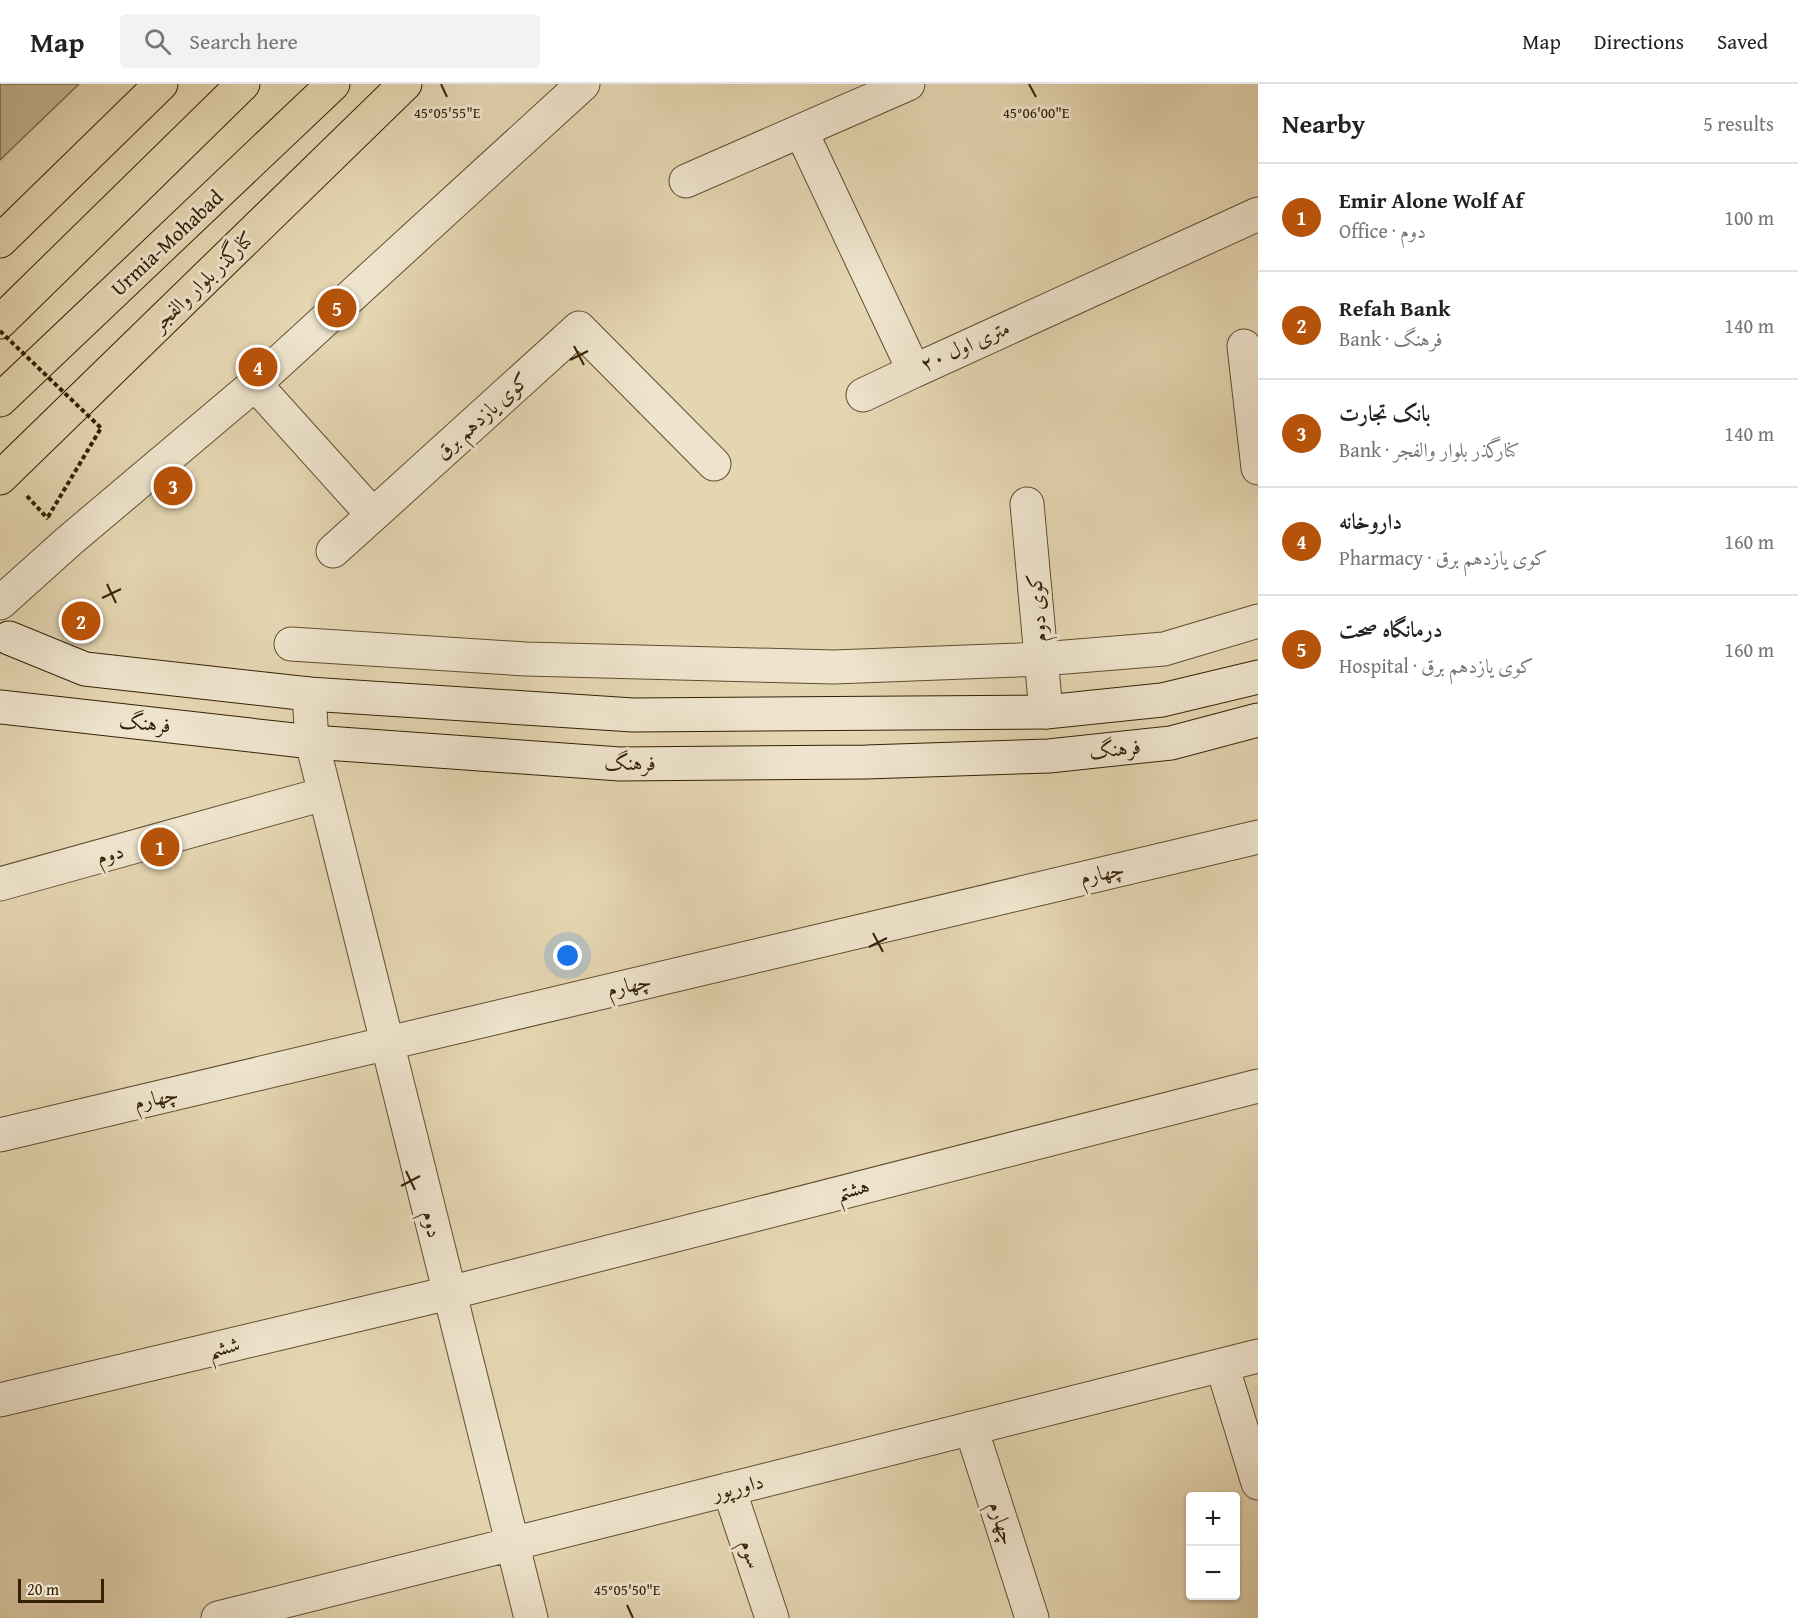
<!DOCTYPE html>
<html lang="en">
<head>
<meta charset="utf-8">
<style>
  :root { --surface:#fff; --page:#f2f2f2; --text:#222; --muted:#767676; --line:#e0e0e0; --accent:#b45309 }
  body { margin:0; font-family:"Gentium Book Plus",Amiri,serif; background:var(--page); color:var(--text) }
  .controls { position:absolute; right:18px; bottom:18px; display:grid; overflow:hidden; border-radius:6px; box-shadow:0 2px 4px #0004 }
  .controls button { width:54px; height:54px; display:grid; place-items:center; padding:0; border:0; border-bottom:2px solid var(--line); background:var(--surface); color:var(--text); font:30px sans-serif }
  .scale { position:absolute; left:18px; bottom:15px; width:86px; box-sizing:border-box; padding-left:6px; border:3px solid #342105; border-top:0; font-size:16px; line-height:21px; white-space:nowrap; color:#342105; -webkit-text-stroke:4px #eee4cd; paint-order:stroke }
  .you { position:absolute; left:568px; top:872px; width:21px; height:21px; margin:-15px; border:4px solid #fff; border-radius:50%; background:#1a73e8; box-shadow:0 0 0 9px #1a73e833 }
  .badge { display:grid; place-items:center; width:39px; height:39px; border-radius:50%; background:var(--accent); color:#fff; font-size:20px; font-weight:700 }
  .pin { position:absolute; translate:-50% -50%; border:3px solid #fff; box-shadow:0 2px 6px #0006 }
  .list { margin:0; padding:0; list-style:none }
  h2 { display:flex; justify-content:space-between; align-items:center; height:78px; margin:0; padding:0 24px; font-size:26px }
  h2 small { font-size:20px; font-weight:400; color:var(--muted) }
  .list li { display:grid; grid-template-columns:39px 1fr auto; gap:18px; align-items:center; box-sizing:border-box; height:108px; padding:0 24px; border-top:2px solid var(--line) }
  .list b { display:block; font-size:22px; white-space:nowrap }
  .list p { margin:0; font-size:20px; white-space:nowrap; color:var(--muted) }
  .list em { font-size:20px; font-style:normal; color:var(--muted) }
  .icon { flex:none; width:33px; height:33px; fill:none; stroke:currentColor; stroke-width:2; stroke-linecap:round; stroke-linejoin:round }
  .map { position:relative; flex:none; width:1258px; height:1534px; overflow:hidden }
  header { display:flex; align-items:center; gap:36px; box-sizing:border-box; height:84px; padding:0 30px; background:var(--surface); border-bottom:2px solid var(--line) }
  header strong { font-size:28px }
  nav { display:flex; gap:33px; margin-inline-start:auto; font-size:21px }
  .search { width:420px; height:54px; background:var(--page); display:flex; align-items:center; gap:15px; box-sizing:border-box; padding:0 21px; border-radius:6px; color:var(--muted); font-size:22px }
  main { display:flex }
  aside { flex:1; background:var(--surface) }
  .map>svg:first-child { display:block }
  .green { fill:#c7b795; stroke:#7e6c4d; stroke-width:1.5 }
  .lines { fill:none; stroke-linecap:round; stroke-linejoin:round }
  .street-casing { stroke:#604e30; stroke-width:35 }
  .secondary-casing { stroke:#342105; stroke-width:35 }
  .primary-casing { stroke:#342105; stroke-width:35 }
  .highway-casing { stroke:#342105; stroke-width:35 }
  .path { stroke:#342105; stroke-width:4; stroke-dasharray:4.5 3; stroke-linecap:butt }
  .street { stroke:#eee4cd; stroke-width:33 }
  .secondary { stroke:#eee4cd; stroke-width:33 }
  .primary { stroke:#e5d6b2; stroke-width:33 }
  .highway { stroke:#e5d6b2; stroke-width:33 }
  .path-bridge { stroke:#342105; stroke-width:4; stroke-dasharray:4.5 3; stroke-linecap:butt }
  .ticks { fill:none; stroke:#342105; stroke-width:2 }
  .labels { text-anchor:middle; stroke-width:6; stroke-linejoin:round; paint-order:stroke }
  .street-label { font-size:21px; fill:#342105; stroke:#eee4cd }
  .ticks-label { font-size:15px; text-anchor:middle; fill:#342105; stroke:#eee4cd; stroke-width:6; stroke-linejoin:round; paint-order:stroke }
</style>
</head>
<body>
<header>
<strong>Map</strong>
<div class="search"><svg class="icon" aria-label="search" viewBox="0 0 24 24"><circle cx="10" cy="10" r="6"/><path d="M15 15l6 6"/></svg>Search here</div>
<nav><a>Map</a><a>Directions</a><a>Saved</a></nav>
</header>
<main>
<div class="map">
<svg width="1258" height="1534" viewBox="0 0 1258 1534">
  <rect width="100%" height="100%" fill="#e5d6b2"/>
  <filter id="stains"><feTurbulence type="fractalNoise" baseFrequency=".00333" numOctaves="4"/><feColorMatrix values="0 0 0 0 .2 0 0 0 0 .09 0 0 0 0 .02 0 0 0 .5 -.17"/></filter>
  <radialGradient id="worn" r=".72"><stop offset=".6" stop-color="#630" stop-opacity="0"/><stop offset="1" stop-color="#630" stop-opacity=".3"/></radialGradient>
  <path class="green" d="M0 0H79L0 76Z"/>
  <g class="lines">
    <g class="street-casing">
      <path id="street" d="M801 47 914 287 1258 130
        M686 97 908 0
        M1244 262 1258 384
        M255 300 373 431 579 244 714 380
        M863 311 914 287
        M1027 420 1046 628
        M333 467 373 431
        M0 519 69 457 255 300 583 0
        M291 560 526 575 834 583 1041 575 1164 565 1258 537
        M309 610 312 658 531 1534
        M0 800 324 710
        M0 1051 1258 753
        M1222 1281 1258 1399
        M0 1316 449 1209 1258 1002
        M971 1344 1032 1534
        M729 1405 772 1534
        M218 1534 1258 1272"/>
    </g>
    <g class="secondary-casing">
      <path id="secondary" d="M9 554 85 585 309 610 633 631 1046 628 1162 616 1258 593
        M0 623 312 658 620 680 866 678 1049 672 1171 659 1258 636"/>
    </g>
    <g class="primary-casing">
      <path id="primary" d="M0 157 161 0
        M0 394 405 0"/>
    </g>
    <g class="highway-casing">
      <path id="highway" d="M0 238 243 0
        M0 316 333 0"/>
    </g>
    <path class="path" d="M27 412 48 435
      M48 433 101 344"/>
    <use href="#street" class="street"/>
    <use href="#secondary" class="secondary"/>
    <use href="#primary" class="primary"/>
    <use href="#highway" class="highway"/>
    <path class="path-bridge" d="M0 247 101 344"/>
  </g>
  <path class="ticks" d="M441 0 447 13M1029 0 1036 13M574 262 584 281M570 276 588 267M107 500 116 519M102 514 121 505M873 849 883 868M869 863 887 854M406 1087 415 1106M401 1102 420 1092M627 1521 633 1534"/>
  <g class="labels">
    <g class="street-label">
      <text transform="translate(167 159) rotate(-43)" y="7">Urmia-Mohabad</text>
      <text transform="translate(203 197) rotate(-44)" y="7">کنارگذر بلوار والفجر</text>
      <text transform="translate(965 262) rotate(-24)" y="7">۲۰ متری اول</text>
      <text transform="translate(482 332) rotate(-42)" y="7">کوی یازدهم برق</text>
      <text transform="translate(1037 524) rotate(-95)" y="7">کوی دوم</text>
      <text transform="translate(145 639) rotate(6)" y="7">فرهنگ</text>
      <text transform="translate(1115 665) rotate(-6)" y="7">فرهنگ</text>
      <text transform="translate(630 679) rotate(1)" y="7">فرهنگ</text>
      <text transform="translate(110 770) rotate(-16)" y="7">دوم</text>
      <text transform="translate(1102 789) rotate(-13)" y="7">چهارم</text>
      <text transform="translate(629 901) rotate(-13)" y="7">چهارم</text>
      <text transform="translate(156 1014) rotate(-13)" y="7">چهارم</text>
      <text transform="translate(853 1105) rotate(-14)" y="7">هشتم</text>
      <text transform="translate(432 1140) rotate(76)" y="7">دوم</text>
      <text transform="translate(224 1263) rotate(-13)" y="7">ششم</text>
      <text transform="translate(738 1403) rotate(-14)" y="7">داورپور</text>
      <text transform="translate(1002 1439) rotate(72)" y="7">چهارم</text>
      <text transform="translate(751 1470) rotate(72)" y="7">سوم</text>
    </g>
  </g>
  <g class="ticks-label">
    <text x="447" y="34">45°05'55"E</text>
    <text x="1036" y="34">45°06'00"E</text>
    <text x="627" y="1511">45°05'50"E</text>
  </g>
  <rect width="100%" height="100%" filter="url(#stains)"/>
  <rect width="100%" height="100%" fill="url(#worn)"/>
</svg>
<div class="controls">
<button>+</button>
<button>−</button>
</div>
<div class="scale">20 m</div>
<div class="you"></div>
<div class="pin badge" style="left:160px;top:763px">1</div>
<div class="pin badge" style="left:81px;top:537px">2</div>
<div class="pin badge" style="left:173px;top:402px">3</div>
<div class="pin badge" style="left:258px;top:283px">4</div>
<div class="pin badge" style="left:337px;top:224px">5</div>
</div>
<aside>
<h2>Nearby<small>5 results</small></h2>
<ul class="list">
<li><span class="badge">1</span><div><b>Emir Alone Wolf Af</b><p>Office · دوم</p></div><em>100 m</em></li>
<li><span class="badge">2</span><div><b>Refah Bank</b><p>Bank · فرهنگ</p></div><em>140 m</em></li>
<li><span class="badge">3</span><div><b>بانک تجارت</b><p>Bank · کنارگذر بلوار والفجر</p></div><em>140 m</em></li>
<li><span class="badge">4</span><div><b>داروخانه</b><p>Pharmacy · کوی یازدهم برق</p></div><em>160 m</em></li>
<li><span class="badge">5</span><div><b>درمانگاه صحت</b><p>Hospital · کوی یازدهم برق</p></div><em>160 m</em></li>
</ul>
</aside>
</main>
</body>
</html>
